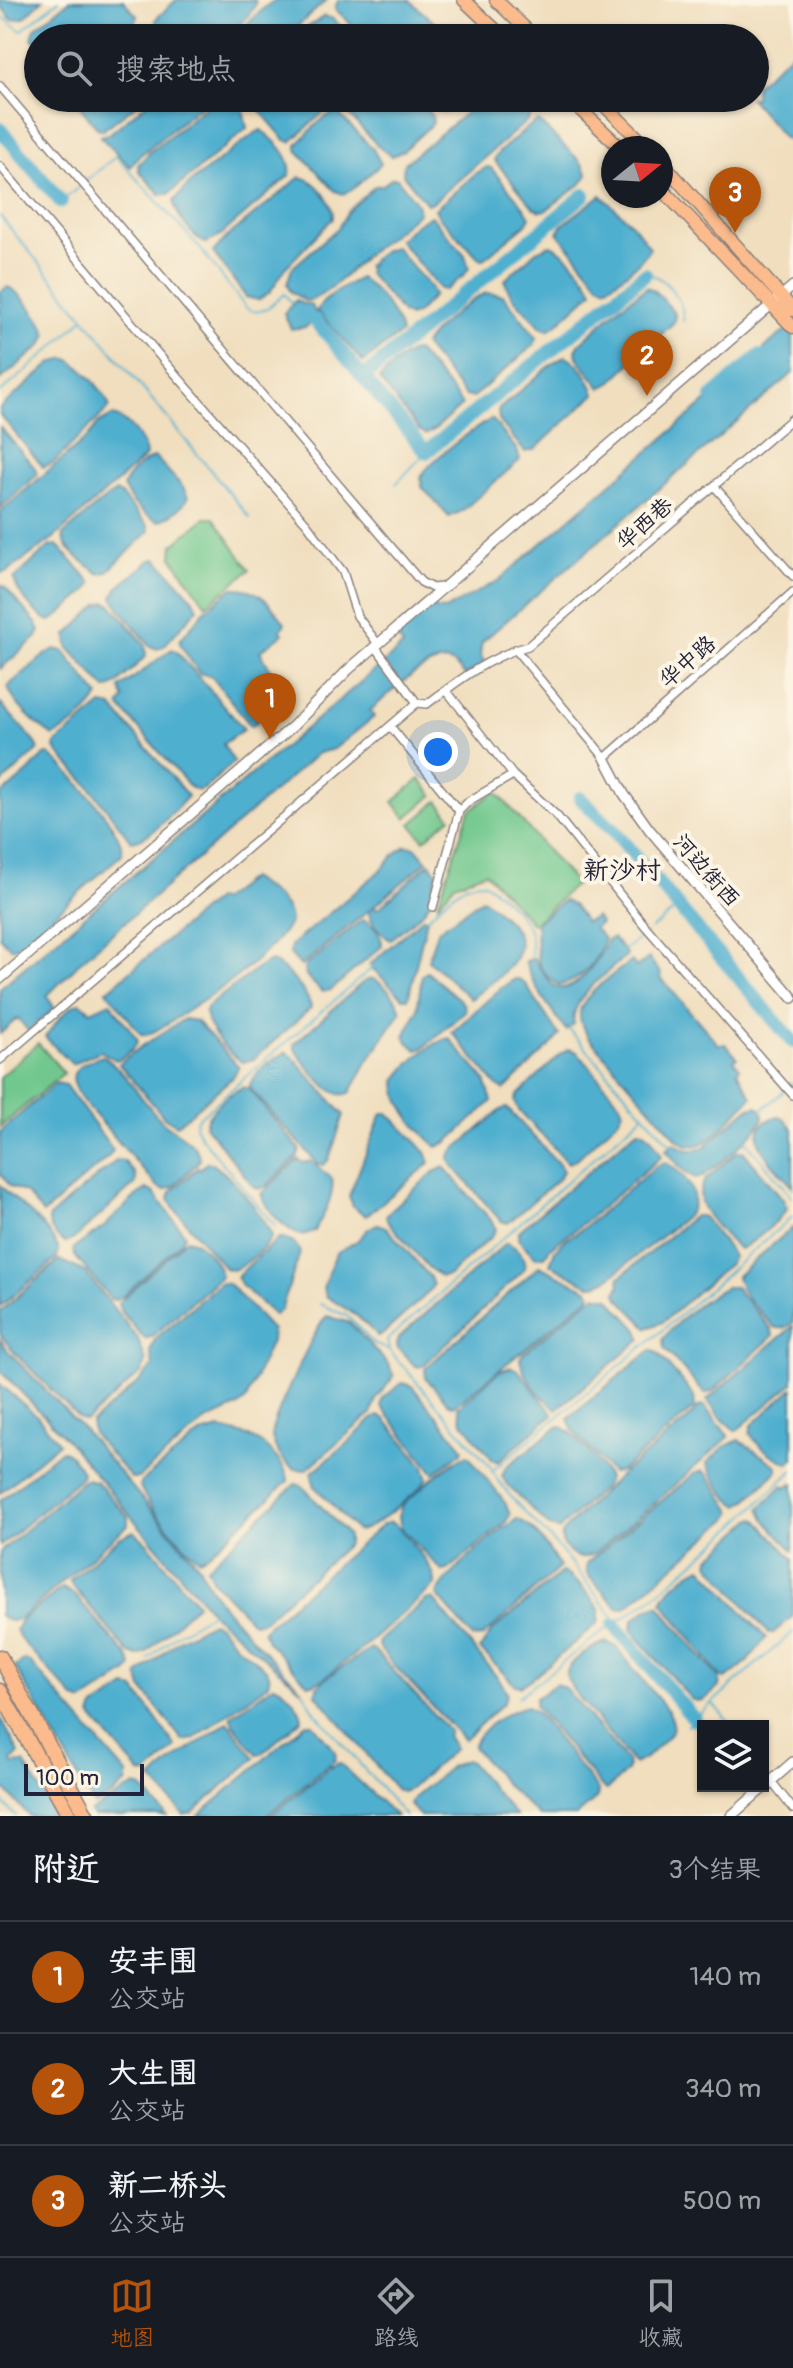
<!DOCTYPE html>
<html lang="zh">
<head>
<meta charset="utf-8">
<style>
  :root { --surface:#171b24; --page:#20242c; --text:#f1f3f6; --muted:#9ea1a6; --line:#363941; --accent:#b45309 }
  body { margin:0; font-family:Pangolin,"LXGW WenKai TC",sans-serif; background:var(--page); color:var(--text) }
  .controls { position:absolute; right:24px; bottom:24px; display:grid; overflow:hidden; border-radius:0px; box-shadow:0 2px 6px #0004 }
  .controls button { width:72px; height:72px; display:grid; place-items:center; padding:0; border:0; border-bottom:2px solid var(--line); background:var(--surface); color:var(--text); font:40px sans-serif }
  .compass { position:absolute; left:601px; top:136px; width:72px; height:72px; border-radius:50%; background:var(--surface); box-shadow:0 2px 6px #0004; rotate:72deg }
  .scale { position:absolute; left:24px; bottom:20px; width:120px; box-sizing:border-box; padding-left:8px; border:4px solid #22223b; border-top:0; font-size:22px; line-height:28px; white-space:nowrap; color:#22223b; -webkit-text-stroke:6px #fcf5e5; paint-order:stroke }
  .you { position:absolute; left:438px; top:752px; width:28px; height:28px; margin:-20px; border:6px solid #fff; border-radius:50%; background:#1a73e8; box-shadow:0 0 0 12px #1a73e833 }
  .badge { display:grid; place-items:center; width:52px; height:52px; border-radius:50%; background:var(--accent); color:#fff; font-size:26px; font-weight:700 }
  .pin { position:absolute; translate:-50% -66px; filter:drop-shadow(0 2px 4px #0008) }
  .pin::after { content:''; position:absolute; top:42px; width:28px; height:24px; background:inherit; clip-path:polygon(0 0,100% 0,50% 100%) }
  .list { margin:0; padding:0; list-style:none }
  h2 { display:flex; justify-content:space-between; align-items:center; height:104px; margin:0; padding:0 32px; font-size:34px }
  h2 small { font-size:26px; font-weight:400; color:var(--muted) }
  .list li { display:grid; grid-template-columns:52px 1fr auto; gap:24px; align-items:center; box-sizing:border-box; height:112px; padding:0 32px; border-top:2px solid var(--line) }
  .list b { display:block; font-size:30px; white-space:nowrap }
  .list p { margin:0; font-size:26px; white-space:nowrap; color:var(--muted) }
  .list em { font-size:26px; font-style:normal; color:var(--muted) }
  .icon { flex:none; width:44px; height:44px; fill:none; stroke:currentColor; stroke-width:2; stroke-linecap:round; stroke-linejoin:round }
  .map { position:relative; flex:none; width:793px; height:1816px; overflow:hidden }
  .search { position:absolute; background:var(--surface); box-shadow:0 2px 6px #0004; left:24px; right:24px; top:24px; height:88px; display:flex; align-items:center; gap:20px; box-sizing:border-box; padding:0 28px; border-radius:44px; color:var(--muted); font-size:30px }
  .sheet { height:440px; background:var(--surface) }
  nav { display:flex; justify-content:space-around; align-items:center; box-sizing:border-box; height:112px; border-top:2px solid var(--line); background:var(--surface); font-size:22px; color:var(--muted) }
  nav a { display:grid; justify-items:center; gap:4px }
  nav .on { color:var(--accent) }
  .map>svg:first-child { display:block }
  .green { fill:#71c88e; stroke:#4a7564; stroke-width:2 }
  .water { fill:#50afcf; stroke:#396885; stroke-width:2 }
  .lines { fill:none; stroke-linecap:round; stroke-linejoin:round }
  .stream { stroke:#50afcf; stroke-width:2 }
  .river { stroke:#50afcf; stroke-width:14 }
  .minor-casing { stroke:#89807c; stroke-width:10 }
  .tertiary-casing { stroke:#89807c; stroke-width:12 }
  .trunk-casing { stroke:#89807c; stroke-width:15 }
  .motorway-casing { stroke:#89807c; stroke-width:17 }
  .minor { stroke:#fff; stroke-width:7 }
  .tertiary { stroke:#fff; stroke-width:9 }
  .trunk { stroke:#fbbb8c; stroke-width:12 }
  .motorway { stroke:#fbbb8c; stroke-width:14 }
  .labels { text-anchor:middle; stroke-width:8; stroke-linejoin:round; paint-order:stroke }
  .street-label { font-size:22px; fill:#22223b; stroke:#fcf5e5 }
  .quarter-label { font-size:26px; fill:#22223b; stroke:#fcf5e5 }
</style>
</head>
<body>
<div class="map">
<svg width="793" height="1816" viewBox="0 0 793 1816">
  <rect width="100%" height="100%" fill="#fcf5e5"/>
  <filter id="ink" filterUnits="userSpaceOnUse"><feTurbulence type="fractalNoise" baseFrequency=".0125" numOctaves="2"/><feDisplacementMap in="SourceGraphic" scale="16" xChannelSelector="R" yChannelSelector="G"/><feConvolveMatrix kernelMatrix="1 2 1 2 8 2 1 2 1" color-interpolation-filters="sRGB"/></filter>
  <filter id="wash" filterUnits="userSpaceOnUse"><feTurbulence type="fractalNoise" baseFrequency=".006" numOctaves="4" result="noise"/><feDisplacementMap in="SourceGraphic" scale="32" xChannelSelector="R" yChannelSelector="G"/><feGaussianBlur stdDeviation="1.8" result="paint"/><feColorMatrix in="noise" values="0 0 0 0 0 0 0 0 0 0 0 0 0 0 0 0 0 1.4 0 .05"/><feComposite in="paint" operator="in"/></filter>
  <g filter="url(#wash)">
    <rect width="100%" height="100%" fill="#f0debe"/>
    <path class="green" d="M205 518H214L250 570 206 605 172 557 173 545Z
      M420 779 433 795 406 818 393 802Z
      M496 791 576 884 533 924 485 872 455 884 437 905 469 811Z
      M438 801 451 817 424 840 411 824Z
      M38 1043 64 1073 0 1127V1077Z"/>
    <path class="water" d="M0 0H43L24 18 12 20 0 5Z
      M70 0H123L138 17 126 38H38V45L32 38 35 28Z
      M176 0H255L256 3C252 14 231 36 219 38 203 41 178 38 161 38L156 29V19Z
      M276 0H327L284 38H232C248 26 258 9 276 0Z
      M338 0H409L452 38H366L335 9Z
      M324 16 333 19 353 38H292Z
      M793 51V142L784 138 750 98H755V85Z
      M73 98H145L103 130 97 128Z
      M153 98H210L138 157 130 167 100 136 109 134Z
      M217 98H234L243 109 247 128 169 194H160L139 171 138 165 152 150Z
      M249 98H326L328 103 325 111 291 142 285 140Z
      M333 98H415L432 116 433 123 403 151 392 156 380 148Z
      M425 98H467C448 114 443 118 425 98Z
      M484 98C504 98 521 94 530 115L528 120 433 202 427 204 403 174 404 164Z
      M337 112 373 149 381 164 352 190 343 194 335 191 297 150V145C308 134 322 115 337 112Z
      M538 121 581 162 588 175 582 183 546 210 540 211 534 208 494 160 499 152 532 124Z
      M261 130C275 140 293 157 290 175L222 234 207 243 203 242C191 234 176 216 174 201L190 183 252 135Z
      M487 167 491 168 524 207 530 217 526 224 485 258 481 260 439 217 435 209 475 174Z
      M300 177C316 179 334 203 333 218L287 266 270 292 258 300 246 297 213 252 228 236Z
      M392 178H397L417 203 419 212C404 226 386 239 370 252 354 265 325 300 305 301L290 291 287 284 292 268 338 228 348 211 375 186 383 185Z
      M601 195 634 226 650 248C642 262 621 279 606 287L599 284 558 233 561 226Z
      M431 216 465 255 469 268 464 275 446 290 440 289 399 240 416 224Z
      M550 245C564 249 588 277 593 291L555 326 548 330 542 328C531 314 507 297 505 280L536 251Z
      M395 247 430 287 434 295 417 314 409 317 403 314 369 274 367 268C371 259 384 249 395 247Z
      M360 278C374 287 398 316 401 333L363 362 317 311C323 297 346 285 360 278Z
      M7 287C20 290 43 321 47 335L42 345 0 380V292Z
      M647 287C659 292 667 304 675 314L674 322 609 384 601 388 577 357 576 350 579 344 618 308Z
      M486 293 503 295 537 338 534 345 473 397 465 396 424 345C431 331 471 299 486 293Z
      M296 300 303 304H310L319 317 306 327 291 329 284 313Z
      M793 325V373L482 642 480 654 485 663 465 676C461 671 457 665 451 663 429 653 386 697 370 711L374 717 334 749 318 753 82 960 47 996 55 1009 28 1031 18 1018 0 1034V988L403 646 393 632 428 602 437 609 445 610 499 580 724 386 729 385 770 343Z
      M413 351 418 352 456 396 462 405 434 430 426 434 419 430 379 379 395 363Z
      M565 356C578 360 591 381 595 394L535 449 525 452 499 420 498 410 552 364Z
      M65 358C81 363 104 392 110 407L53 463 43 467 0 415V408L52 363Z
      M112 416C127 418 145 441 146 456L55 537 8 571 0 573V512L87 438 99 423Z
      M492 419 517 450 520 460 462 511 449 517 422 487 421 477C431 459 473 429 492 419Z
      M0 427 35 468 37 475 0 508Z
      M155 457 182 486 188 497C184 507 169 518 158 521 144 516 129 500 123 486 127 475 144 460 155 457Z
      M116 492 121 495 148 526 149 532 107 572 100 574C88 565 63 551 63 535L102 501Z
      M57 545 92 583 88 590 56 618 50 621C36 616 17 593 14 579L50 546Z
      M157 559 194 600 198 608 164 646 157 649 150 646 120 609 113 597 117 588 151 560Z
      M1 585 5 587 37 624 40 631 37 637 0 669Z
      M233 588C260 587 271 605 285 623L281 630 283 634 260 651 270 669 267 672 286 698 251 726 211 676 199 673 183 649 179 641 206 609Z
      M106 602 112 605 145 645 146 656 116 685 106 689 68 647 67 635 98 605Z
      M55 649 63 651 99 696C93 709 66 731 53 736 37 725 13 705 8 686L46 654Z
      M172 649 177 652 244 729 223 744 234 762 204 789 199 791 190 787 119 706 124 699 120 688Z
      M0 703 36 743 39 749 0 785Z
      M102 705 112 707 188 796C175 810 151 840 131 841L89 786 58 753 55 748 56 743Z
      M49 754C68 770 125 830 122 854L19 946 11 948 0 937V796L29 771 44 755Z
      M406 846 415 847 427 861 372 908H379L429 863 437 872 431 900 422 913 390 940C381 933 368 921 369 910L301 966 290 954 291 945 380 871 397 852Z
      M250 878C266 889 291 902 290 923 257 969 204 1001 157 1030L146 1035 141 1034 107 991 216 899 220 901Z
      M482 899C491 904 499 913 507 920 542 954 496 977 471 999L428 960 437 931Z
      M564 900 574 906 585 922 596 917 600 923 594 928 604 939C598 960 581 982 559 985 530 969 538 948 536 923Z
      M424 917 427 919 409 995 408 998H403L369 965Z
      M362 920C372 922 383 936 382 946L331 990 322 992 306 976 304 969 305 966Z
      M613 938 627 955C610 971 568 999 574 1024L566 1030C551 1009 532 986 525 961L534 959C539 967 546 980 553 985 574 1000 602 955 607 940Z
      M649 958 661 974 660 977 719 1045 726 1044 737 1058 734 1060 740 1068 737 1071 752 1097C739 1109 713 1142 697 1145 689 1147 684 1144 678 1140L589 1038C584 1030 579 1022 580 1012 582 996 618 970 632 961L636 967Z
      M271 961C284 966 310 995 311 1008L254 1059 242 1062C227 1052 207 1030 205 1011L208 1006 262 965Z
      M427 972 460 1000 464 1005 465 1011 423 1048 417 1050 408 1042 405 1036 417 1011 422 975Z
      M371 978C384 983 397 998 401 1011L367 1062 350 1093C344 1094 344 1096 337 1093 325 1089 296 1056 294 1044L362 983Z
      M515 979H519L525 984 559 1035 554 1042 504 1090 496 1085 452 1032 501 988Z
      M110 1002 138 1040C135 1048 124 1058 116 1060L100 1051 72 1064 45 1037C51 1029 69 1003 80 1003 82 1003 89 1010 91 1011Z
      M184 1019 196 1021 239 1067 233 1077 177 1125 165 1118 119 1064C139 1046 162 1034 184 1019Z
      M449 1038 485 1080 492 1101 448 1142 437 1147C419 1131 395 1106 396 1081 406 1064 430 1043 449 1038Z
      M569 1049 577 1052 620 1103 623 1111 618 1120 577 1159 568 1163 519 1110 515 1102 517 1096 561 1054Z
      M286 1052 291 1055 344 1115 329 1159 324 1165 318 1164 249 1087C254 1073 272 1060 286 1052Z
      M103 1056C128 1073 142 1103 164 1123 177 1134 196 1141 200 1159L198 1162 173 1187 163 1190 156 1185 83 1101C75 1087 66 1074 83 1064 90 1060 95 1058 103 1056Z
      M56 1083 65 1085 113 1150 110 1155 43 1214 26 1193 10 1186 0 1174V1132Z
      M243 1087 249 1089 300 1150 298 1156 266 1186 259 1189 253 1186 205 1125C207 1111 230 1093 243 1087Z
      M758 1106C760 1109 764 1113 763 1117 761 1131 712 1171 699 1178 684 1176 675 1160 666 1150L674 1143C684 1150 691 1152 703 1148L749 1108Z
      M507 1108 558 1163 563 1171 559 1178 508 1223 501 1221 453 1166 449 1159 452 1152 501 1110Z
      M382 1113H388L426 1152 430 1163 366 1216 353 1206 349 1196Z
      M778 1116 784 1118 793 1129V1187C776 1167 733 1131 778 1116Z
      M640 1130C651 1134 657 1146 662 1156L586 1221 550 1248 545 1256 538 1257 534 1256 518 1239 519 1231 636 1131Z
      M743 1151 783 1199 787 1208C781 1220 753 1243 740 1249 732 1245 727 1238 721 1231 708 1216 691 1199 706 1179L737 1152Z
      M298 1159 303 1163 311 1161 332 1179C335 1196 323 1215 315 1231L302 1235C285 1230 267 1211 261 1194Z
      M117 1160 124 1161 135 1174 136 1183 74 1239 66 1243C57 1239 47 1227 49 1217Z
      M207 1162C228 1169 263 1216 272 1236 264 1250 247 1264 233 1270L225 1268 173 1207 169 1199 171 1192 198 1167 200 1169Z
      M665 1162C684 1173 704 1195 687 1216L608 1279 595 1285H589L550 1264 555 1250 565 1240 585 1227 656 1166Z
      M444 1167 491 1220 496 1229 492 1236 449 1275 441 1277 428 1267 388 1222 386 1217 391 1210 434 1172Z
      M0 1185C20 1206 47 1223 59 1250L57 1258 0 1307Z
      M147 1189 154 1193 185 1235 182 1241 124 1295 115 1300 111 1299 75 1256 73 1249 105 1226 137 1195Z
      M694 1216H701L704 1218 729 1249 733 1257 729 1264 663 1322 648 1328 618 1297 616 1292 620 1285 619 1278Z
      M377 1224 386 1227 430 1277 433 1285 429 1292 384 1333 378 1336 357 1316 326 1296 323 1288 336 1253 357 1241 368 1229Z
      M793 1227V1322C787 1327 782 1330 774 1327 762 1313 739 1294 737 1276Z
      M279 1238C288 1237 297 1244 300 1253L281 1310 274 1315 241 1285 237 1276Z
      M187 1239C200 1241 219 1262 221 1276L153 1336 145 1339 121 1312 118 1303Z
      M506 1243C517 1246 529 1260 523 1271L424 1365 419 1367 414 1365 397 1347 398 1338Z
      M59 1260 85 1272 138 1339 146 1362 141 1373 86 1421 80 1419 13 1351 0 1334V1312Z
      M539 1266 589 1290 591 1293 589 1297 458 1403 453 1406 449 1404 426 1378 425 1369Z
      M220 1283H226L231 1286 272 1330 271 1341 246 1400 239 1406 204 1422 138 1478H131L93 1434 91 1423 138 1383 153 1366 150 1351 155 1339Z
      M726 1287H735L772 1330 773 1336 713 1391 705 1394 664 1348 663 1339C678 1320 704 1298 726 1287Z
      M595 1295 609 1298 638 1330 641 1339 557 1409C542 1399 523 1377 520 1359L523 1354Z
      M327 1316 350 1323 388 1364 394 1376 376 1400 371 1414 306 1470C302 1469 297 1470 293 1468 283 1463 270 1442 272 1431 276 1413 316 1325 327 1316Z
      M793 1326V1383L736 1431 721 1418 707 1400Z
      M0 1339 7 1350 82 1428 200 1567C211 1603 276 1662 303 1691L215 1616 66 1439 0 1370Z
      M651 1350 658 1353 694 1396 695 1407 621 1471 612 1473 572 1429 568 1418Z
      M511 1367 518 1370 553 1414 498 1462 492 1459 462 1421 458 1407 500 1371Z
      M402 1383 412 1386 463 1448 462 1452 434 1473 381 1406 383 1398Z
      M0 1384 37 1416 59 1443 0 1493Z
      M793 1388V1459L788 1463C774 1457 758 1447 750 1433L752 1425Z
      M704 1406 729 1437 635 1520 594 1554 581 1558C570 1555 557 1543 563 1531L618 1477 689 1418 698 1407Z
      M378 1416 384 1418 423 1465 428 1478C418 1492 373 1530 357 1531L315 1487 311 1473 349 1442 372 1419Z
      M559 1426C573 1430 602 1465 608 1478L605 1486 558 1530 549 1526 507 1485 502 1475 506 1467Z
      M220 1429C232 1431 247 1435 257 1441 269 1448 288 1467 288 1481L208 1555 199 1559C182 1546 147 1505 140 1486L142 1481 200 1434Z
      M739 1440 777 1466V1471L746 1501 739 1505C726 1501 712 1476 707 1463L724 1447Z
      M61 1450C69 1452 78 1464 82 1472L81 1477 0 1546V1501Z
      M468 1455 506 1504 510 1515 504 1524 448 1570 442 1571 401 1528 399 1516 401 1507C419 1491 446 1463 468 1455Z
      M703 1471 707 1474 730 1508 732 1512 729 1518 630 1604 623 1608 617 1607 587 1574 586 1564 694 1474Z
      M87 1479 97 1482 128 1517V1525L22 1617C13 1622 8 1623 0 1615V1552L81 1482Z
      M793 1483V1551L766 1521 760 1508 783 1485 786 1488Z
      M295 1484 302 1486 345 1532 348 1536V1544L263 1621 253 1623 213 1581 207 1567Z
      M756 1518 793 1559V1616L773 1633H768L709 1563 710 1558 751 1520Z
      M517 1519C537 1526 548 1551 560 1567L482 1637 473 1638 437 1595C441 1579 501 1528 517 1519Z
      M390 1522 397 1526C408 1540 437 1568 435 1585L372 1640 322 1680 313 1684H308L267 1641 263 1630 382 1525Z
      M134 1531 148 1544 197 1604 146 1653 138 1656 129 1653 71 1584 70 1580 119 1538Z
      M702 1567 766 1638 747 1662 726 1679 722 1678 662 1602C668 1589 688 1572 702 1567Z
      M562 1572C572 1576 596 1600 599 1610 601 1615 599 1618 598 1623L529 1681 519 1686 515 1685 480 1649 492 1631Z
      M62 1588 74 1594 128 1657 132 1665 129 1671 83 1702 75 1699 21 1640 16 1630 21 1620Z
      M433 1599 501 1682 507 1693 504 1702 464 1740 390 1661 378 1646 379 1641 426 1600Z
      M658 1605 720 1679 719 1687C711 1694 703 1705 691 1699L632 1631 633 1620 647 1609Z
      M211 1622 219 1625 236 1645 265 1668C270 1674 271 1678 267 1685L193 1739 183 1741 142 1688 138 1675 179 1640Z
      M607 1642 616 1647 669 1712C672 1719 675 1725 671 1733L647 1757 634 1764 573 1690 566 1675C569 1660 593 1646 607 1642Z
      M371 1648 375 1651 449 1731 447 1736 455 1748 410 1789 403 1792 396 1789 316 1694 317 1687 329 1676Z
      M25 1660 30 1662 127 1774V1782L112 1795 94 1805 15 1667Z
      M556 1684 565 1688 627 1761 628 1768 627 1771 607 1790 600 1785 535 1706 536 1698Z
      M274 1685C286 1689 301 1707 302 1719L262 1753 257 1754 233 1724 231 1716Z
      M126 1687 135 1689 176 1747 147 1775 140 1773 91 1716 94 1708Z
      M527 1706 537 1713 598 1790 597 1798 576 1816H539L506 1785 473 1747C477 1730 510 1709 527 1706Z
      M0 1717 19 1753 12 1761 13 1764 24 1763 57 1816H29L5 1790 0 1782Z
      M228 1722 255 1758 192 1813 184 1815 152 1780 167 1765Z
      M306 1723 313 1724 336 1752 335 1760 266 1816H198Z
      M465 1760 470 1762 516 1816H420L410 1805 413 1798 451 1766Z
      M340 1763 396 1816H270L332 1766Z
      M135 1785 142 1788 167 1816H93L90 1812Z"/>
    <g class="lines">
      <path class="stream" d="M0 15 21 31 59 0
        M61 202 116 156 199 247 246 308C261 318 272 304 284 294L292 303
        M0 216 250 518
        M645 274C664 273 686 303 683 321
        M0 393 49 351 84 318
        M396 484 426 452
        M427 918C442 905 463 877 485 883 498 892 525 916 530 932 532 940 531 950 531 959
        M651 929 679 907
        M623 951 646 933
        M567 1027 671 1145
        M761 1111 793 1083
        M745 1140 793 1198
        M275 1226 200 1136 195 1126 196 1120 372 968
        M320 1304 347 1316 373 1343 388 1350
        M492 1471 658 1334 793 1216
        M618 1623C595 1594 573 1563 548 1536 526 1513 504 1493 489 1465L389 1350 387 1340 644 1114
        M148 1659 176 1635 213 1612
        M303 1691 315 1712 405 1816
        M518 1697 602 1632 655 1596 725 1535 793 1470
        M713 1704 732 1726
        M687 1725 793 1632
        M0 1799 16 1816"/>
      <path class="river" d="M0 129 61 202
        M315 320 426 452 645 274
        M364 377 584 195
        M712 397 759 356
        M580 798 613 830 793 1042
        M614 1625 694 1719"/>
    </g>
  </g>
  <g filter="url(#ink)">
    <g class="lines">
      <g class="minor-casing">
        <path id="minor" d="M0 86 421 582 432 588 442 587
          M0 166 164 361 307 524 343 572 357 616 378 644
          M714 486 793 576
          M375 646 417 703
          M515 649 605 758 793 592
          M446 690 513 775 557 816 646 927 793 1095
          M390 726 459 811 433 907
          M459 811 469 801 513 775
          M0 1060 417 703 427 704C458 681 490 656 528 646L793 418
          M771 1781 793 1809"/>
      </g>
      <g class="tertiary-casing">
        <path id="tertiary" d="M605 758 624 794 649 829 793 998
          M0 979 293 726 348 670 793 286
          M731 1816 793 1762"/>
      </g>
      <g class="trunk-casing">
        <path id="trunk" d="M464 0 504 38
          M496 0 535 38
          M568 98 621 148
          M597 98 648 148
          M661 161 793 310
          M661 188 793 327"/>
      </g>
      <g class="motorway-casing">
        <path id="motorway" d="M0 1657 87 1816
          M0 1691 70 1816"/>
      </g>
      <use href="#minor" class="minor"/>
      <use href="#tertiary" class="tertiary"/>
      <use href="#trunk" class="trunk"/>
      <use href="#motorway" class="motorway"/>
    </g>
  </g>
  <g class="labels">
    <g class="street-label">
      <text transform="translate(644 523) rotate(-41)" y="8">华西巷</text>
      <text transform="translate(687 661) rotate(-41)" y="8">华中路</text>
      <text transform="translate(707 870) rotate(49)" y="8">河边街西</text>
    </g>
    <g class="quarter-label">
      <text x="622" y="879">新沙村</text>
    </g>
  </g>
</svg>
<div class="controls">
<button><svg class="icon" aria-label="layers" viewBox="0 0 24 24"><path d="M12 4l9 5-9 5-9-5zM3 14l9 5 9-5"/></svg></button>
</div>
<svg class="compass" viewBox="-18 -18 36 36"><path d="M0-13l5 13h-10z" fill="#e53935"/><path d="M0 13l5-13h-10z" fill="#9ea1a6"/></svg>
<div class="scale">100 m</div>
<div class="you"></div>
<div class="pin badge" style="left:270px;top:739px">1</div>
<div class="pin badge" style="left:647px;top:396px">2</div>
<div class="pin badge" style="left:735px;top:233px">3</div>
<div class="search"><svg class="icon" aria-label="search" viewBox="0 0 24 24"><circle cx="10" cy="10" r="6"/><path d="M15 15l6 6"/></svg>搜索地点</div>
</div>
<section class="sheet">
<h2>附近<small>3个结果</small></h2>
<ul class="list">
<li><span class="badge">1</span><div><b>安丰围</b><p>公交站</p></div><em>140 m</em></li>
<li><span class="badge">2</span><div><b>大生围</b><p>公交站</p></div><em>340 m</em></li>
<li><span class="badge">3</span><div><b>新二桥头</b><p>公交站</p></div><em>500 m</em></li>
</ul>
</section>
<nav>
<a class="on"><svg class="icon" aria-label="map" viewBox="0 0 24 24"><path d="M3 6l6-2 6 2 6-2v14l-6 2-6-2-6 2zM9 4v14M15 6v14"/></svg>地图</a>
<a><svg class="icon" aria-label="directions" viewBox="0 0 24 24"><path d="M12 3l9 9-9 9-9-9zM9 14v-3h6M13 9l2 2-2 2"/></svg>路线</a>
<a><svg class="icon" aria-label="saved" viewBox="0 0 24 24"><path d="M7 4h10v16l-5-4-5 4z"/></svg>收藏</a>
</nav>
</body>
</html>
